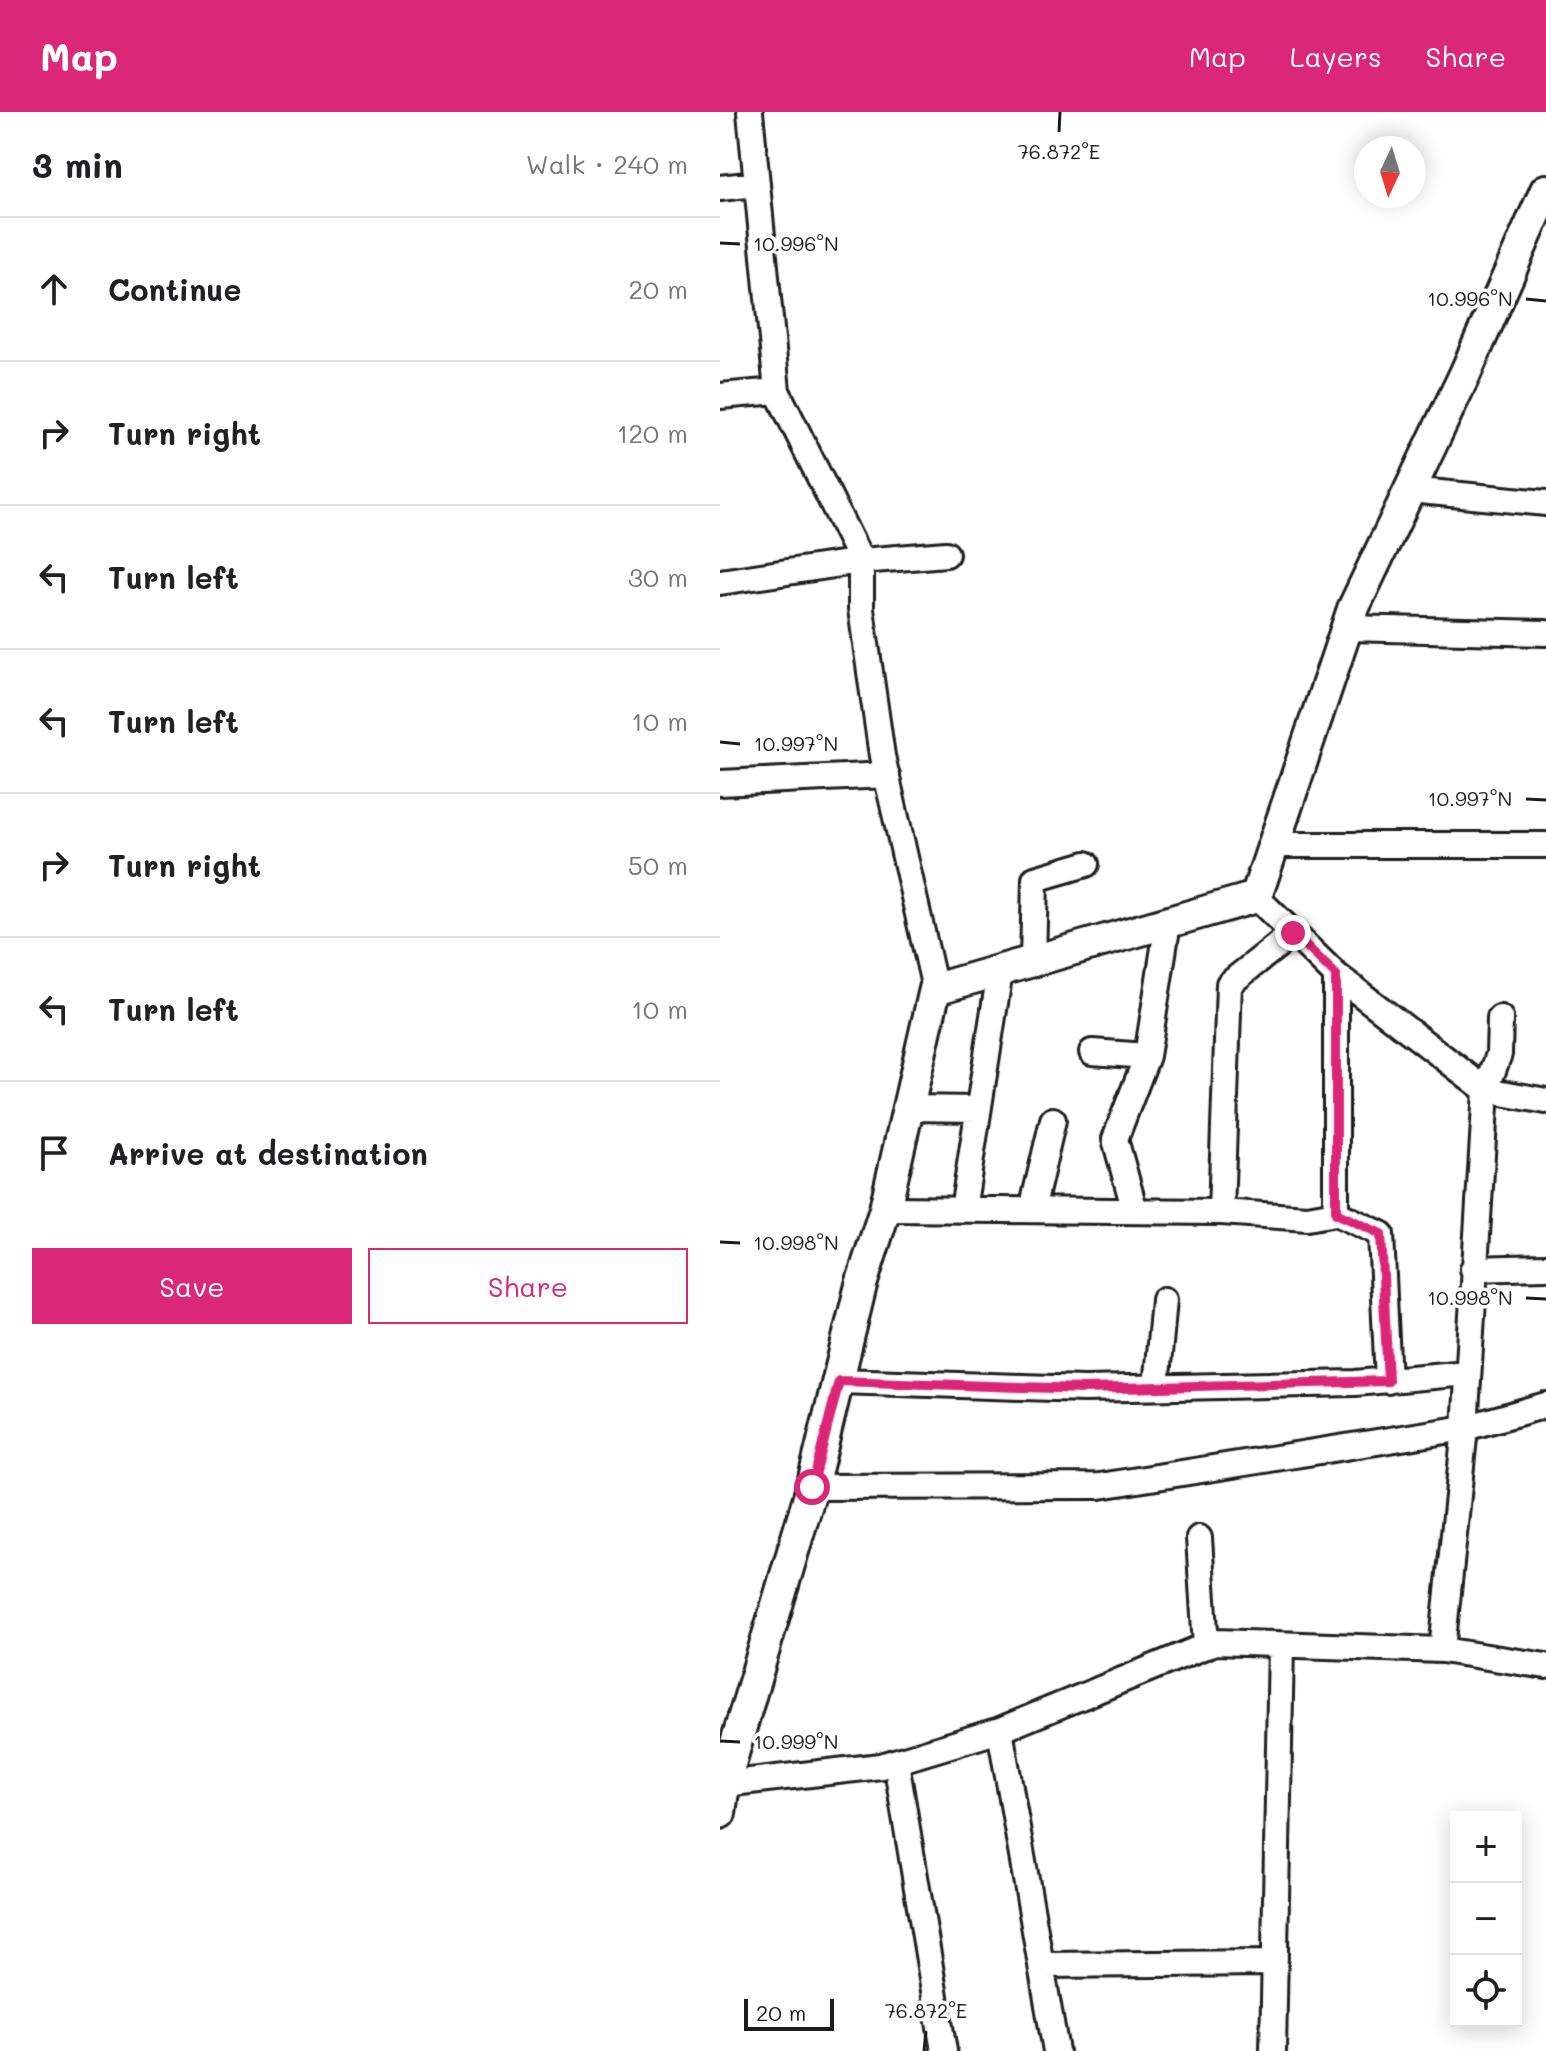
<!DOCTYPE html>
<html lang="en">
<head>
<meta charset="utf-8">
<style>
  :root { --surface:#fff; --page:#f6f6f6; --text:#202124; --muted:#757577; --line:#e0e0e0; --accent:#db2777 }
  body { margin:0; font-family:Mali,sans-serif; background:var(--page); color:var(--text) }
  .controls { position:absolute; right:24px; bottom:24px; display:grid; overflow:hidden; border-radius:0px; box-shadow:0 4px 20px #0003 }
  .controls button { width:72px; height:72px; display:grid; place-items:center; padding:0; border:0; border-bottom:2px solid var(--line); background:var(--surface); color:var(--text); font:40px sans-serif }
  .compass { position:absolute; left:634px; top:24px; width:72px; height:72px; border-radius:50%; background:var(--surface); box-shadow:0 4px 20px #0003; rotate:184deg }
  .scale { position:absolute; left:24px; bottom:20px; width:90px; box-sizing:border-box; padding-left:8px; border:4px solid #1c1c1c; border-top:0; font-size:22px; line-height:28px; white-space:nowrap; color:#1c1c1c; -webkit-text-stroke:6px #fff; paint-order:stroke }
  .stop { position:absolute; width:24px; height:24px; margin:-18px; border:6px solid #db2777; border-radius:50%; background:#fff }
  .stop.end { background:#db2777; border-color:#fff; box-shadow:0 2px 8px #0008 }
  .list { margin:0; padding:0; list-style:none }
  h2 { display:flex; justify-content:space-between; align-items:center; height:104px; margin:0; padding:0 32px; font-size:34px }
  h2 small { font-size:26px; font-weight:400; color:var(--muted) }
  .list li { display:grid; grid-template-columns:52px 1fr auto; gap:24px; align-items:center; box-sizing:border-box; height:144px; padding:0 32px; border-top:2px solid var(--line) }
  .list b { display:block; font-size:30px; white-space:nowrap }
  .list em { font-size:26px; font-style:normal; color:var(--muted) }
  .actions { display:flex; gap:16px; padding:24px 32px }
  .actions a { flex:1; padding:18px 0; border:2px solid var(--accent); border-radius:0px; text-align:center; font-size:28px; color:var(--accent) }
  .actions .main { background:var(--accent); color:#fff }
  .icon { flex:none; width:44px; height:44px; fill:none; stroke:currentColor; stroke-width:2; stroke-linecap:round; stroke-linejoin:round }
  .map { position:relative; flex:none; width:826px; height:1939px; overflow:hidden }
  header { display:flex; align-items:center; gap:48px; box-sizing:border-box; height:112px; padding:0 40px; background:var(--accent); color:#fff }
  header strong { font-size:38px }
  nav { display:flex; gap:44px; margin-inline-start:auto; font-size:28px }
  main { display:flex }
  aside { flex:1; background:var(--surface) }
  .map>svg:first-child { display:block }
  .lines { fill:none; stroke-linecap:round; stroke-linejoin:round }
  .minor-casing { stroke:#1c1c1c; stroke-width:30 }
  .tertiary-casing { stroke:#1c1c1c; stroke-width:36 }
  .minor { stroke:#fff; stroke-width:24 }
  .tertiary { stroke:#fff; stroke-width:30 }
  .route { stroke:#db2777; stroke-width:10 }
  .ticks { fill:none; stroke:#1c1c1c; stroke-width:3 }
  .ticks-label { font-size:20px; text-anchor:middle; fill:#1c1c1c; stroke:#fff; stroke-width:7; stroke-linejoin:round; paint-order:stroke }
</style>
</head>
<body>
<header>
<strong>Map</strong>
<nav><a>Map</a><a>Layers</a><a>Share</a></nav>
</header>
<main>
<aside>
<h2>3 min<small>Walk · 240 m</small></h2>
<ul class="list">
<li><svg class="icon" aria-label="ahead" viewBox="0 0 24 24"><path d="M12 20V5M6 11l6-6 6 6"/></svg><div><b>Continue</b></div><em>20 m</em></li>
<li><svg class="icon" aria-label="right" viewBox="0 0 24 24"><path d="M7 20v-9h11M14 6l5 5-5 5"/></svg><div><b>Turn right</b></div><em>120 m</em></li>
<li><svg class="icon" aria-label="left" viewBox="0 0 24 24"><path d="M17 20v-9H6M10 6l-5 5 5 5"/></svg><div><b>Turn left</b></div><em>30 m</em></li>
<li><svg class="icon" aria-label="left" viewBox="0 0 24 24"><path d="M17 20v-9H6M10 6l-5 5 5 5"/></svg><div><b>Turn left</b></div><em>10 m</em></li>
<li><svg class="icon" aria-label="right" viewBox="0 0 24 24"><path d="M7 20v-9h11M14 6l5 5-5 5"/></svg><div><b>Turn right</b></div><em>50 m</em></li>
<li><svg class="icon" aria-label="left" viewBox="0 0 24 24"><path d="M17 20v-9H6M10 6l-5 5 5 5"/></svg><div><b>Turn left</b></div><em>10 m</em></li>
<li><svg class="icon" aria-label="arrive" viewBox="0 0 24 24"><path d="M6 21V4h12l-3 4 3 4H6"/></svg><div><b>Arrive at destination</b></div></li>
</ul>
<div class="actions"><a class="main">Save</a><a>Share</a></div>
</aside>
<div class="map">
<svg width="826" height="1939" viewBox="0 0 826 1939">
  <rect width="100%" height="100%" fill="#fff"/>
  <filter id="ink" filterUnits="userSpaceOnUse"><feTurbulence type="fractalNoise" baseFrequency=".0125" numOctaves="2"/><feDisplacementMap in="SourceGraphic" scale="16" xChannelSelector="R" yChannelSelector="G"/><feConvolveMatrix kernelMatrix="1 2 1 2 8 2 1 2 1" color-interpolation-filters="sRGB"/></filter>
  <g filter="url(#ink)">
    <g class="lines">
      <g class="minor-casing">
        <path id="minor" d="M30 0 57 279 141 449V497L162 644 215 877
          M0 76 36 72
          M0 284 57 279
          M689 378 826 391
          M0 470 141 449 226 442
          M627 516 826 521
          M0 671 167 663
          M553 733H826
          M536 785 616 863 766 978 745 1316 722 1538
          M313 849 315 767 366 752
          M780 906 779 942 766 978 826 989
          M372 940 427 944
          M187 996 258 997
          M165 1097 501 1100 587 1106 616 1101V863
          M243 1098 280 859
          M312 1098 333 1008
          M415 1099 395 1027 427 944 448 810
          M501 1100 509 872 573 821
          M616 1101 661 1122 668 1269
          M753 1157 826 1155
          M119 1269 364 1277 635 1271 747 1261
          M436 1275 444 1188
          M92 1375 380 1374 745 1316 826 1293
          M479 1426 486 1534
          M280 1618 336 1939
          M176 1650 224 1939
          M4 1672 161 1654 280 1618 495 1530 722 1538 826 1554
          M321 1853 553 1851
          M553 1939 561 1533"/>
      </g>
      <g class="tertiary-casing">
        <path id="tertiary" d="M0 1701 4 1672 92 1375 141 1173 165 1097 215 877 536 785 633 497 745 262 826 78"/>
      </g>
      <use href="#minor" class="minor"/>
      <use href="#tertiary" class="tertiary"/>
    </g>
  </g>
  <g class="lines" filter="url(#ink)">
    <path class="route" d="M92 1375 119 1269 364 1277 668 1269 661 1122 616 1101V863L573 821"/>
  </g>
  <path class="ticks" d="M339 20 340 0M0 131 20 132M806 187 826 189M0 630 20 632M806 687 826 688M0 1130 20 1131M806 1186 826 1187M0 1629 20 1630M204 1939 206 1919"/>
  <g class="ticks-label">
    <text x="339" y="47">76.872°E</text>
    <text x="76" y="139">10.996°N</text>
    <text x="750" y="194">10.996°N</text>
    <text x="76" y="639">10.997°N</text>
    <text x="750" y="694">10.997°N</text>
    <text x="76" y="1138">10.998°N</text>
    <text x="750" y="1193">10.998°N</text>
    <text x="76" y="1637">10.999°N</text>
    <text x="206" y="1906">76.872°E</text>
  </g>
</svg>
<div class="controls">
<button>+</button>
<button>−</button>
<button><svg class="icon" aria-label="locate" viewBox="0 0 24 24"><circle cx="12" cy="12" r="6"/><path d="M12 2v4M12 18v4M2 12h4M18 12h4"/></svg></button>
</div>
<svg class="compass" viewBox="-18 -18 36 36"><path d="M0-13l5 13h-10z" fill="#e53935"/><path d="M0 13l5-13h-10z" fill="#757577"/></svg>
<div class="scale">20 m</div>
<div class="stop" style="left:92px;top:1375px"></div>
<div class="stop end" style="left:573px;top:821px"></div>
</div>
</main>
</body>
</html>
